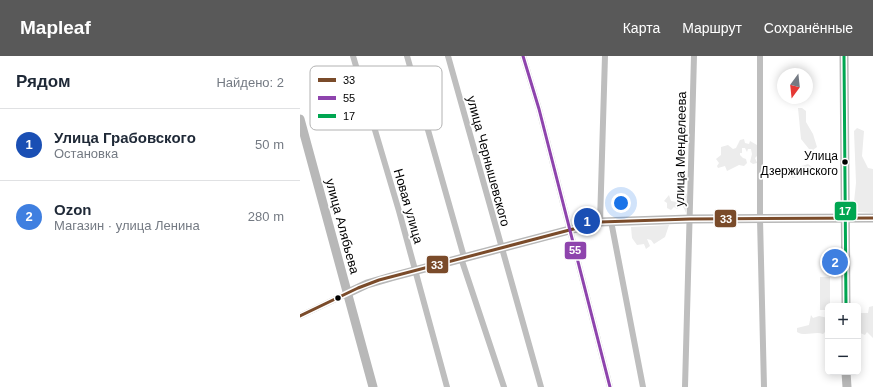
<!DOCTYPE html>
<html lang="ru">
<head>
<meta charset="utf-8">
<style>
  :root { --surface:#fff; --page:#f2f2f3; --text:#1f2937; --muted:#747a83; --line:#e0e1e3; --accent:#595959 }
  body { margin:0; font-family:Arial,sans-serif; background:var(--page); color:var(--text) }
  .controls { position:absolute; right:12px; bottom:12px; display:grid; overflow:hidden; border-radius:6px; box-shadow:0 2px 10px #0003 }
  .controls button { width:36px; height:36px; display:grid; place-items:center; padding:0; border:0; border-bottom:1px solid var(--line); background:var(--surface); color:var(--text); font:20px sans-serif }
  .compass { position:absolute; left:477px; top:12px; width:36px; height:36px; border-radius:50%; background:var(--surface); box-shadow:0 2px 10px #0003; rotate:195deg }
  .you { position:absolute; left:321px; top:147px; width:14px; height:14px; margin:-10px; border:3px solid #fff; border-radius:50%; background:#1a73e8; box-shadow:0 0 0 6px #1a73e833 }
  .badge { display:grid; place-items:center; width:26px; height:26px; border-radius:50%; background:var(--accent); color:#fff; font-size:13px; font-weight:700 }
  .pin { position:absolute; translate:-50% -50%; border:2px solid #fff; box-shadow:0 1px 4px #0006 }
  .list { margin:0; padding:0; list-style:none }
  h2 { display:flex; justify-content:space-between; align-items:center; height:52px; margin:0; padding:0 16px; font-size:17px }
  h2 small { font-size:13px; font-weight:400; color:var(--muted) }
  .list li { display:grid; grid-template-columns:26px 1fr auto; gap:12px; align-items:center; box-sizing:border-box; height:72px; padding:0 16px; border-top:1px solid var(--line) }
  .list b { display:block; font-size:15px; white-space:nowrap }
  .list p { margin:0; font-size:13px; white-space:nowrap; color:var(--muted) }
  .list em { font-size:13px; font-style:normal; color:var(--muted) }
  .map { position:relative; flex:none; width:573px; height:331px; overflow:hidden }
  header { display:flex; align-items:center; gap:24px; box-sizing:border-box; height:56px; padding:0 20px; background:var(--accent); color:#fff }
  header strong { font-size:19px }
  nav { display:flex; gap:22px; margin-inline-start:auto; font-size:14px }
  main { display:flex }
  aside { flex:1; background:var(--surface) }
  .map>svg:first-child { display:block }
  .green { fill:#ececec }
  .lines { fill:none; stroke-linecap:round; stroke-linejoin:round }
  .minor { stroke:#bebebe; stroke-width:6 }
  .secondary { stroke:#b8b8b8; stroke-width:9 }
  .bus-1-casing { stroke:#fff; stroke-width:6 }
  .bus-2-casing { stroke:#fff; stroke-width:6 }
  .bus-3-casing { stroke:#fff; stroke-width:6 }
  .bus-1 { stroke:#7a4b2a; stroke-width:3 }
  .bus-2 { stroke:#8e44ad; stroke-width:3 }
  .bus-3 { stroke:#00a651; stroke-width:3 }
  .bus-dot { fill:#000; stroke:#fff; stroke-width:1.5 }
  .labels { text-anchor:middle; stroke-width:3.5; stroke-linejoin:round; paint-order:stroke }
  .bus-label { font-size:12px; fill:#000; stroke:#fff; text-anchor:end }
  .street-label { font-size:13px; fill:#000; stroke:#fff }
  .key { fill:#fff; stroke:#b2b2b2; stroke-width:1 }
  .key-label { font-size:11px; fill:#000 }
  .line-badge { stroke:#fff; stroke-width:1.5 }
  .badge-label { font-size:11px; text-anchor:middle; font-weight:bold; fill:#fff }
</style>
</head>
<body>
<header>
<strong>Mapleaf</strong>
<nav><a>Карта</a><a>Маршрут</a><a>Сохранённые</a></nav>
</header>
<main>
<aside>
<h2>Рядом<small>Найдено: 2</small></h2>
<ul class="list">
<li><span class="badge" style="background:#1a4fb4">1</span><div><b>Улица Грабовского</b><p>Остановка</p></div><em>50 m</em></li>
<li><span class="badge" style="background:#3f7fe0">2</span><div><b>Ozon</b><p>Магазин · улица Ленина</p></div><em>280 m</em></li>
</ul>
</aside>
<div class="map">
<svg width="573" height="331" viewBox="0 0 573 331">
  <rect width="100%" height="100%" fill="#fff"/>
  <path class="green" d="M498 52H502L506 55V66L513 78 517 91 513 94 509 93 501 83Z
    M557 72 564 75 562 100 568 112 573 113V157L556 156 554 146 556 127 554 75Z
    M444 83 445 87 449 88 450 85 457 89V100L455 102 457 107 453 108 450 106 452 98 451 93H448L447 96 445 92H442V97H440V99L443 102 446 103 447 107 444 110 439 109 427 115 425 110 418 112 417 110 419 107 416 103 421 99V91L428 89 433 93 436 92 440 84Z
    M508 108 512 111V116L506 117 503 121 500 120 492 122 491 119 492 113Z
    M386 137 388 140 386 157 381 146 383 138Z
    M369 139 371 145 377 146 381 150 377 153 374 151 371 154 367 152V147L364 145Z
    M369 169 365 181 354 188 351 184 347 183 350 190 346 193 344 188 337 189 332 182 331 171Z
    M520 221H530V250H528V254H520Z
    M573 250V282L567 276 565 279 558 276V260L560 257H568L569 251Z
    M511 259 513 262 519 260 528 262V279L526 275 523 278C515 275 505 281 497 276V272L509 269Z"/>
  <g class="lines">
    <path class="minor" d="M53 0 99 155 147 331
      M107 0 164 201
      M148 0 241 331
      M223 0 239 53 310 331
      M460 0V163L464 331
      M311 165 343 331
      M300 166 305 0
      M161 202 204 331
      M0 260 48 237
      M385 331 394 0"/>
    <path class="secondary" d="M544 0 546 250
      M0 63 73 331
      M48 237 67 228 91 221 300 166 390 163 573 162
      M546 316 547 331"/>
    <g class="bus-1-casing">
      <path id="bus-1" d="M0 260 58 232 79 224 300 166 390 163 573 162"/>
    </g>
    <g class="bus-2-casing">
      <path id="bus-2" d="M223 0 239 53 310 331"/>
    </g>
    <g class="bus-3-casing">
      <path id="bus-3" d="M544 0 546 250"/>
    </g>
    <use href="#bus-1" class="bus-1"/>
    <use href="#bus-2" class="bus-2"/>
    <use href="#bus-3" class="bus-3"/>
  </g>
  <g class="bus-dot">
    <circle cx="545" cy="106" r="3.5"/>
    <circle cx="38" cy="242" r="3.5"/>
  </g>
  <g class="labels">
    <g class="bus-label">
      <text x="538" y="104">Улица<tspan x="538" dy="15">Дзержинского</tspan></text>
    </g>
    <g class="street-label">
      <text transform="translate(380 93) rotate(-89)" y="5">улица Менделеева</text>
      <text transform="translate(189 105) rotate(75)" y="5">улица Чернышевского</text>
      <text transform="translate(109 150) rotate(74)" y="5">Новая улица</text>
      <text transform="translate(43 170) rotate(75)" y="5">улица Алябьева</text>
    </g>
  </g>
  <rect x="10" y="10" width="132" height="64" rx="6" class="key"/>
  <rect x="18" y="22" width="18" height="4" fill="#7a4b2a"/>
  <rect x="18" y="40" width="18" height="4" fill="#8e44ad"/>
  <rect x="18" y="58" width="18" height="4" fill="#00a651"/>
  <g class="key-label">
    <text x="43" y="28">33</text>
    <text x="43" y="46">55</text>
    <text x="43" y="64">17</text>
  </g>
  <g class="line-badge">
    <rect x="534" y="145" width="23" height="20" rx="4" fill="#00a651"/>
    <rect x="414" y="153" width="23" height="19" rx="4" fill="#7a4b2a"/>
    <rect x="264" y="185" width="23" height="19" rx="4" fill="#8e44ad"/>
    <rect x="126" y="199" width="23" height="19" rx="4" fill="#7a4b2a"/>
  </g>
  <g class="badge-label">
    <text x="545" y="159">17</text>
    <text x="426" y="167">33</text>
    <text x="275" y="198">55</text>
    <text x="137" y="213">33</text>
  </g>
</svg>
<div class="controls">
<button>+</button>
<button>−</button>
</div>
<svg class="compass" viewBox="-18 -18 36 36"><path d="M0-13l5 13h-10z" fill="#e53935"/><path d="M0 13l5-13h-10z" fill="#747a83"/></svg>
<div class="you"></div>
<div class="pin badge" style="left:287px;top:165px;background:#1a4fb4">1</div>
<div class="pin badge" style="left:535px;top:206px;background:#3f7fe0">2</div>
</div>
</main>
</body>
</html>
